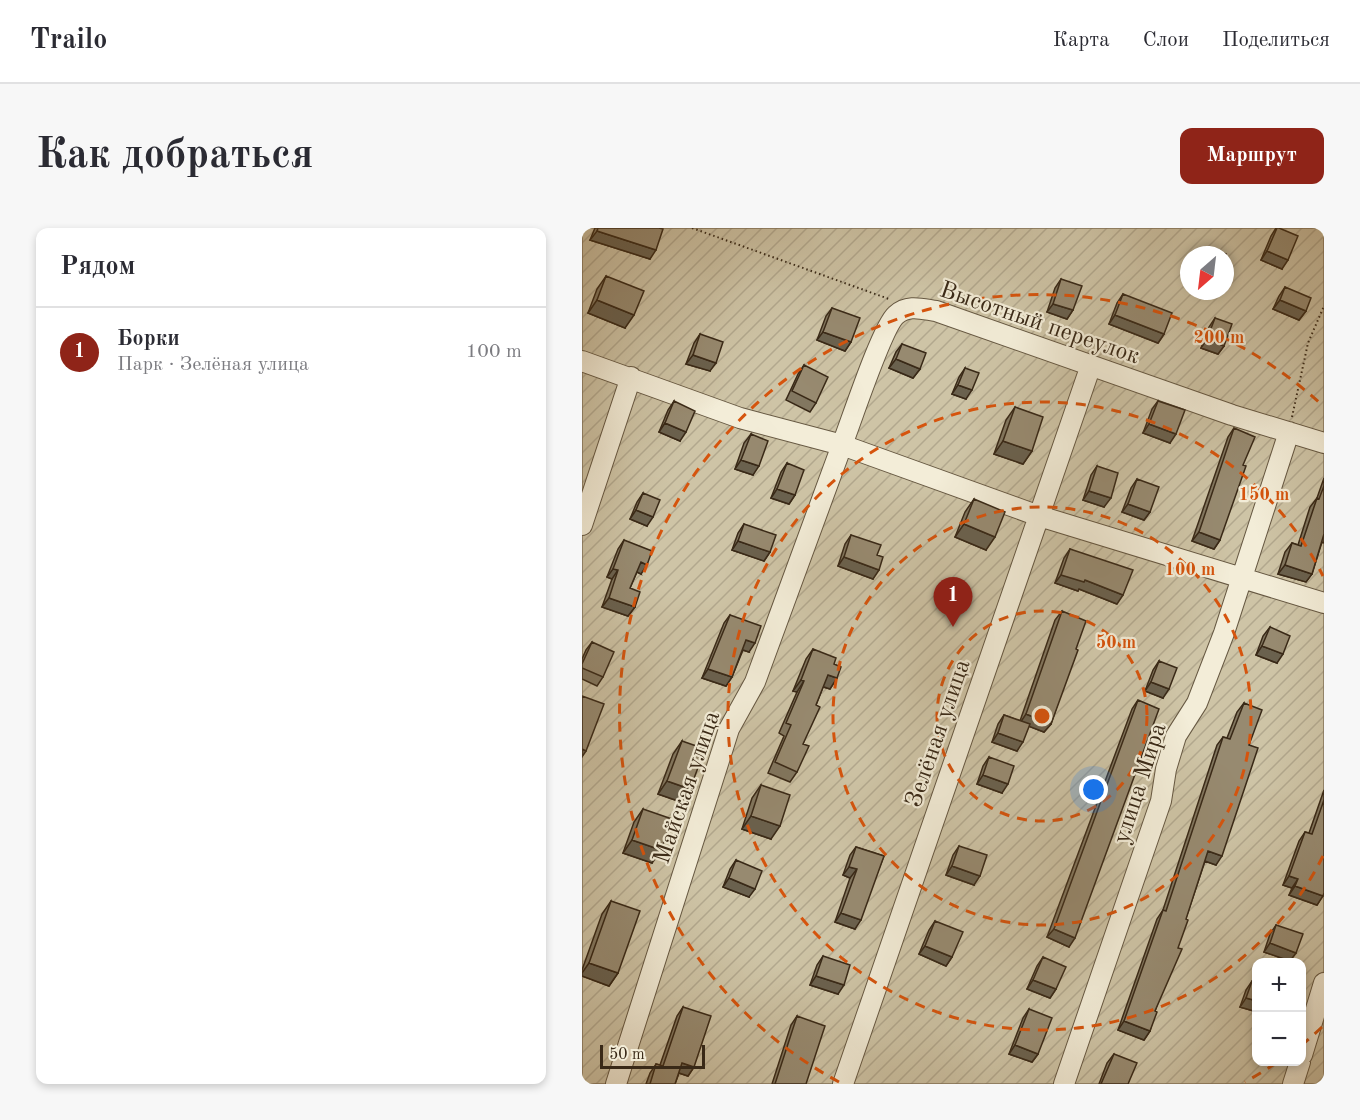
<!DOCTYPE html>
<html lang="ru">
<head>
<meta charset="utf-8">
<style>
  :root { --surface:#fff; --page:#f7f7f7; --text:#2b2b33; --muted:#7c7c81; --line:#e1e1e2; --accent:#8f2418 }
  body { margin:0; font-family:"Old Standard TT",serif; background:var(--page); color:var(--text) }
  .controls { position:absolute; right:18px; bottom:18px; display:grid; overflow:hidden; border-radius:12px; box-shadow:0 3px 9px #0003 }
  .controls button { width:54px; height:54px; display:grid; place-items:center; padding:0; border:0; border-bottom:2px solid var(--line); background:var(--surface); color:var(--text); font:30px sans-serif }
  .compass { position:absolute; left:598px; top:18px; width:54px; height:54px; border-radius:50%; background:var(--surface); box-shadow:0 3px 9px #0003; rotate:208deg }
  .scale { position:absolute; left:18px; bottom:15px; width:105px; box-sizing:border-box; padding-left:6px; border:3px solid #392917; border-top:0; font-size:16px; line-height:21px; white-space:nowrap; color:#392917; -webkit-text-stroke:4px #f3edd8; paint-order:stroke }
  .you { position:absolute; left:512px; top:562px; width:21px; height:21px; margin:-15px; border:4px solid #fff; border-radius:50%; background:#1a73e8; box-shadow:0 0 0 9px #1a73e833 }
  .badge { display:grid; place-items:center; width:39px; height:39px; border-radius:50%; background:var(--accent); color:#fff; font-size:20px; font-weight:700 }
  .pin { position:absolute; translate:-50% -50px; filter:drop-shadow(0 2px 3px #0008) }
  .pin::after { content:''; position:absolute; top:32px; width:21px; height:18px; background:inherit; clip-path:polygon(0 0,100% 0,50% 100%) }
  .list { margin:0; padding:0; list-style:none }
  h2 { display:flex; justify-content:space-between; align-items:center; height:78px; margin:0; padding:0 24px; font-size:26px }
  h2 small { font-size:20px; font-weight:400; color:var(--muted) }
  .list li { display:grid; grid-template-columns:39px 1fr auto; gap:18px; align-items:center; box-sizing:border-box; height:90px; padding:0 24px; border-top:2px solid var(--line) }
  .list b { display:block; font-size:22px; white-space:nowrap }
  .list p { margin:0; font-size:20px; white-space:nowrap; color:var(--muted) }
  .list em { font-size:20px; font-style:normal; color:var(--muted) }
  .map { position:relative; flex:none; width:742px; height:856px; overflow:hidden; border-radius:12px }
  header { display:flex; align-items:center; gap:36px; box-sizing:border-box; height:84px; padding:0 30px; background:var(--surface); border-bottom:2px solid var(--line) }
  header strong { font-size:28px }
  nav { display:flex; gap:33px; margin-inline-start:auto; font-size:21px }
  .intro { display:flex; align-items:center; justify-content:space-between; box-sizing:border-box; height:144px; padding:0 36px }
  h1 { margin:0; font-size:42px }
  .button { padding:15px 27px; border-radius:12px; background:var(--accent); color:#fff; font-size:21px; font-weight:700 }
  main { display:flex; gap:36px; padding:0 36px }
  aside { flex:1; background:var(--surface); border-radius:12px; box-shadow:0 3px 9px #0003 }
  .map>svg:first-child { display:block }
  .garden { fill:url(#garden-furrows); stroke:#84765e; stroke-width:1.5; fill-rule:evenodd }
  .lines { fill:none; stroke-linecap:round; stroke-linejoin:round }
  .minor-casing { stroke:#665842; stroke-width:22 }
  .path { stroke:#392917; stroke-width:2; stroke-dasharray:1.5 3; stroke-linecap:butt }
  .minor { stroke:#f3edd8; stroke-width:20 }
  .wall { fill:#827760; stroke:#392917; stroke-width:1.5 }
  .shaded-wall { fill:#6a614e; stroke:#392917; stroke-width:1.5 }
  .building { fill:#978a70; stroke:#392917; stroke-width:1.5 }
  .ring { fill:none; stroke:#d6540d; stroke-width:3; stroke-dasharray:10 8 }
  .labels { text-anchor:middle; stroke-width:4.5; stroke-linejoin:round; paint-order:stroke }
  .street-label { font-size:24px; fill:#392917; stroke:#f3edd8 }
  .centre { fill:#d6540d; stroke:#f3edd8; stroke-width:3 }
  .ring-label { font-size:18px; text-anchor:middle; font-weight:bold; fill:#d6540d; stroke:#f3edd8; stroke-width:4.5; stroke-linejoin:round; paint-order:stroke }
</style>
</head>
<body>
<header>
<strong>Trailo</strong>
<nav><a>Карта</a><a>Слои</a><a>Поделиться</a></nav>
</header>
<div class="intro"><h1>Как добраться</h1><a class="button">Маршрут</a></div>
<main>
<aside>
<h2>Рядом<small></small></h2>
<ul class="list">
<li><span class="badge">1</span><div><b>Борки</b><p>Парк · Зелёная улица</p></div><em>100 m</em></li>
</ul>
</aside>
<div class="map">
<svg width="742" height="856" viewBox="0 0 742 856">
  <defs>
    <pattern id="garden-furrows" width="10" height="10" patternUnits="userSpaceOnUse" patternTransform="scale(1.5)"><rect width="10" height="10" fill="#cec4a6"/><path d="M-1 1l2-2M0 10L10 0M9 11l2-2" fill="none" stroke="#b2a88e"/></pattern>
  </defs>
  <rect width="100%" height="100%" fill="#ede4c3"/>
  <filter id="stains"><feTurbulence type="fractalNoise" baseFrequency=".00333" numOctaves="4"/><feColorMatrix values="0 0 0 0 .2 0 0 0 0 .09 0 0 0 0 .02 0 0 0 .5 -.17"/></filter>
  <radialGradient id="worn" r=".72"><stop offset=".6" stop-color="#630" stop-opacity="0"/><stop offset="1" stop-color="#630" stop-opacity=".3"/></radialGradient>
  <path class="garden" d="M0 0H742V856H0ZM607 27H643V63H607ZM674 734H720V834H674Z"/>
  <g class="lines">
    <g class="minor-casing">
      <path id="minor" d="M0 133 158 190 260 217C269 194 300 99 314 87 326 76 340 81 354 83L650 187 742 215
        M0 297 49 149
        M720 827 742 755
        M34 856 147 501 173 454 260 217 457 288 742 375
        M261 856 509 137
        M482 856 579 573 584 541 594 508 615 475 642 405 707 204
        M711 856 718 834"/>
    </g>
    <path class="path" d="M110 0 307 71
      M710 189 726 115 742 78"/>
    <use href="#minor" class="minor"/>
  </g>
  <path class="wall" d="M13 0H77L68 31 8 12Z
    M694 0 700 41 679 32 689 8Z
    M24 48 43 100 6 85 15 61Z
    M479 51 491 82 485 91 465 84 473 60Z
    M703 59 724 83 717 92 691 81 697 68Z
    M541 66 582 106 576 115 527 96 535 75Z
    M250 80 269 114 263 123 235 112 244 88Z
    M633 90 642 118 636 126 619 120 627 99Z
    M118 106 128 143 104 136 112 115Z
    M320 116 338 141 331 150 307 140 314 124Z
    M222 137 234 175 228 184 204 172 216 146Z
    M383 140 384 171 370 166 377 149Z
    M92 173 98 213 77 204 86 182Z
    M576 173 588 215 561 205 570 181Z
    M433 179 450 223 441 236 412 226 424 192Z
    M652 200 638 312 632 321 610 313 646 209Z
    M169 206 171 247 153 241 162 215Z
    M205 235 213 267 207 276 189 270 199 244Z
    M515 238 522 279 501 272 509 247Z
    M742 250V315L740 314 730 346 724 354 696 346 703 324 710 315 716 317 728 279 735 270Z
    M555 251 568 284 562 292 540 284 549 260Z
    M61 265 65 298 48 291 55 274Z
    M392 271 404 322 373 309 383 284Z
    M162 296 188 324 182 333 150 322 156 305Z
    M269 307 295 327 291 351 256 338 263 316Z
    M42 312 59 346 55 344 48 360 53 379 46 388 20 379 30 351 25 349 36 321Z
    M488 321 535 376 497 361 496 363 473 355 482 330Z
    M480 383 494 421 469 496 462 504 447 498 435 523 410 514 416 496 422 487 438 493 473 392Z
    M148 387 167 424 161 422 150 449 144 458 120 450 142 395Z
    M688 399 695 435 674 427 681 408Z
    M10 414 21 449 15 458 0 451V431L4 422Z
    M231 421 252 436 255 450 248 461 241 459 234 477 221 516 215 544 208 554 186 545 202 508 197 505 215 464 211 463 224 431Z
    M577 433 581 470 563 463 571 442Z
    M556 472 487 719 465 709 550 481Z
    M662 475 667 517 634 637 623 633 573 783 568 803 562 812 536 802 575 691 581 682 635 517 641 509 645 510 655 484Z
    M100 513 99 574 76 566 91 526Z
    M407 529 420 565 395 556 401 538Z
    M179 557 189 611 160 601 170 570Z
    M742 562V665L735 677 707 667 710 660 701 657 717 613 723 604 727 605Z
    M61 581 70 635 41 625 52 594Z
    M377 618 392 657 364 647 371 627Z
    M274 619 302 628 273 701 253 694 268 650 261 647 268 627Z
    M154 632 167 669 141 659 148 641Z
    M29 673 36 745 27 758 0 748V742L20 686Z
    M353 693 370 729 364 738 337 726 347 702Z
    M694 697 708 733 682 724 688 706Z
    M241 728 256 766 228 757 235 737Z
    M461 729 474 761 468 770 445 761 455 738Z
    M670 753 675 754V784L658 779 664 762Z
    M101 779 112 839 106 848 97 845 93 856H64L68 845 74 836 78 837 95 788Z
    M447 781 456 826 450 834 427 826 441 790Z
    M215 788 224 856H190L209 797Z
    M532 826 546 856H517L525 835Z"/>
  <path class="shaded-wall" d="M15 3 74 22 68 31 8 12Z
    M685 23 706 32 700 41 679 32Z
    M15 72 52 87 43 100 6 85Z
    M698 72 724 83 717 92 691 81Z
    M471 76 491 82 485 91 465 84Z
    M533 87 582 106 576 115 527 96Z
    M241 104 269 114 263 123 235 112Z
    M625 111 642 118 636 126 619 120Z
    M111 127 134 135 128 143 104 136Z
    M314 131 338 141 331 150 307 140Z
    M376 157 390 162 384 171 370 166Z
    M83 195 104 204 98 213 77 204Z
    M567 196 594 206 588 215 561 205Z
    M421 213 450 223 441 236 412 226Z
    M159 232 177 238 171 247 153 241Z
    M195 261 213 267 207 276 189 270Z
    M507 263 529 270 522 279 501 272Z
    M546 276 568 284 562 292 540 284Z
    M54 282 71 289 65 298 48 291Z
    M382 296 413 309 404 322 373 309Z
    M617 304 638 312 632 321 610 313Z
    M156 313 188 324 182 333 150 322Z
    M262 329 297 342 291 351 256 338Z
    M59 334 65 337 59 346 53 343Z
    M703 337 730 346 724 354 696 346Z
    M31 341 36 342 30 351 25 349Z
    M479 347 503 352 541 367 535 376 497 361 496 363 473 355Z
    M27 370 53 379 46 388 20 379Z
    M164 412 173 415 167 424 158 421Z
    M680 418 701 426 695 435 674 427Z
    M126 441 150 449 144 458 120 450Z
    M246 447 255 450 248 461 239 458Z
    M219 452 222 453 215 464 211 463Z
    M569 454 587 461 581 470 563 463Z
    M444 486 469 496 462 504 438 495Z
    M416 505 441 514 435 523 410 514Z
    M0 521 4 523 0 529Z
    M401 547 426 556 420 565 395 556Z
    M85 553 108 561 99 574 76 566Z
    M169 588 198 598 189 611 160 601Z
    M50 612 79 622 70 635 41 625Z
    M626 623 640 628 634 637 620 632Z
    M370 638 398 648 392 657 364 647Z
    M267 639 275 641 268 650 261 647Z
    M707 648 716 651 710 660 701 657Z
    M147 650 173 661 167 669 141 659Z
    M713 658 741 668 735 677 707 667Z
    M259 685 279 692 273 701 253 694Z
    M472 701 493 710 487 719 465 709Z
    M688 715 714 725 708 733 682 724Z
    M343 718 370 729 364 738 337 726Z
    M7 735 36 745 27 758 0 748V745Z
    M234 748 262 757 256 766 228 757Z
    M451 752 474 761 468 770 445 761Z
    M664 770 675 773V784L658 779Z
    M542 793 568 803 562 812 536 802Z
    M433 817 456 826 450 834 427 826Z
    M100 835 112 839 106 848 94 844Z"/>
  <path class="building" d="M16 0H77L81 1 74 22 15 3Z
    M695 0H697L716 8 706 32 685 23Z
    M627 20 644 26 643 28V27H625Z
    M24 48 62 63 52 87 15 72Z
    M479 51 500 58 491 82 471 76Z
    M703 59 729 70 724 83 698 72Z
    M541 66 590 85 582 106 533 87Z
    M250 80 278 90 269 114 241 104Z
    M633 90 650 96 642 118 625 111Z
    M118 106 141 114 134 135 111 127Z
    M320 116 344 125 338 141 314 131Z
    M222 137 246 149 234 175 210 163Z
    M383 140 397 145 390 162 376 157Z
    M92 173 113 183 104 204 83 195Z
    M576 173 603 182 594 206 567 196Z
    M433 179 461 189 450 223 421 213Z
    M652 200 673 209 661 237 664 238 638 312 617 304Z
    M169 206 186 213 177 238 159 232Z
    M205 235 222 242 213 267 195 261Z
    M515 238 536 245 529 270 507 263Z
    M555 251 577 259 568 284 546 276Z
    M742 258V306L730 346 703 337 710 315 719 318 735 270 737 271Z
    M61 265 78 272 71 289 54 282Z
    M392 271 423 284 413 309 382 296Z
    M162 296 194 307 188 324 156 313Z
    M269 307 299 317 295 327 301 329 297 342 262 329Z
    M42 312 70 323 65 337 59 334 48 360 58 364 53 379 27 370 36 342 31 341Z
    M488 321 551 342 541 367 503 352 502 354 479 347Z
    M480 383 504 393 494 421 496 422 469 496 444 486Z
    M148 387 179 398 173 415 164 412 150 449 126 441Z
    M688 399 708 408 701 426 680 418Z
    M10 414 32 424 21 449 0 440V436Z
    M231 421 254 430 252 436 259 439 255 450 246 447 234 477 238 479 221 516 227 518 215 544 193 534 209 497 204 495 222 453 219 452Z
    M577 433 595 440 587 461 569 454Z
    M0 468 22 476 4 523 0 521Z
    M556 472 577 481 493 710 472 701Z
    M662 475 680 482 667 517 676 520 640 628 626 623 604 691 606 692 596 720 600 721 573 783 575 784 568 803 542 793 581 682 584 683 641 509 648 511Z
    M422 487 448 496 441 514 416 505Z
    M100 513 123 521 108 561 85 553Z
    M407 529 432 538 426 556 401 547Z
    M179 557 208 567 198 598 169 588Z
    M742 572V665L741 668 713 658 716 651 707 648 723 604 730 606Z
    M61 581 90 591 79 622 50 612Z
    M377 618 405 627 398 648 370 638Z
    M274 619 302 628 279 692 259 685 275 641 267 639Z
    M154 632 180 643 173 661 147 650Z
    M29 673 58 683 36 745 7 735Z
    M353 693 381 704 370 729 343 718Z
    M694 697 721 706 714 725 688 715Z
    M241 728 268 737 262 757 234 748Z
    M461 729 484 739 474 761 451 752Z
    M670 753 675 754V773L664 770Z
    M101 779 129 788 112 839 100 835 93 856H68L74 836 81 838Z
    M447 781 470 790 456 826 433 817Z
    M215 788 243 798 224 856H193Z
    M532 826 555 835 546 856H519Z"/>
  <g class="ring">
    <circle cx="460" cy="488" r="105"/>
    <circle cx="460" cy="488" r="209"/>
    <path d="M741 628A314 314 0 1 1 741 348"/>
    <path d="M740 799A419 419 0 0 1 721 816M694 835A419 419 0 0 1 663 854M257 854A419 419 0 1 1 740 177"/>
  </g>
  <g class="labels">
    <g class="street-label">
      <text transform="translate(458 94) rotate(19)" y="8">Высотный переулок</text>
      <text transform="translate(355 505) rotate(-71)" y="8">Зелёная улица</text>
      <text transform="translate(557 555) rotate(-72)" y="8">улица Мира</text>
      <text transform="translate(104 559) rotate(-71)" y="8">Майская улица</text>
    </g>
  </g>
  <circle cx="460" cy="488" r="9" class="centre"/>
  <g class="ring-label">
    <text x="637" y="115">200 m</text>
    <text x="682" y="272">150 m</text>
    <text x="608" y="347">100 m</text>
    <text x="534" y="420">50 m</text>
  </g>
  <rect width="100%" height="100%" filter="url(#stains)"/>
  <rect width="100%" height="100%" fill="url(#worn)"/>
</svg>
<div class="controls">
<button>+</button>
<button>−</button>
</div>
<svg class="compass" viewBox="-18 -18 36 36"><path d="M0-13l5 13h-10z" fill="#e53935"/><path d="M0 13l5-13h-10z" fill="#7c7c81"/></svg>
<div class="scale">50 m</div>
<div class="you"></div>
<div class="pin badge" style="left:371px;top:399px">1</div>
</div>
</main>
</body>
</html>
